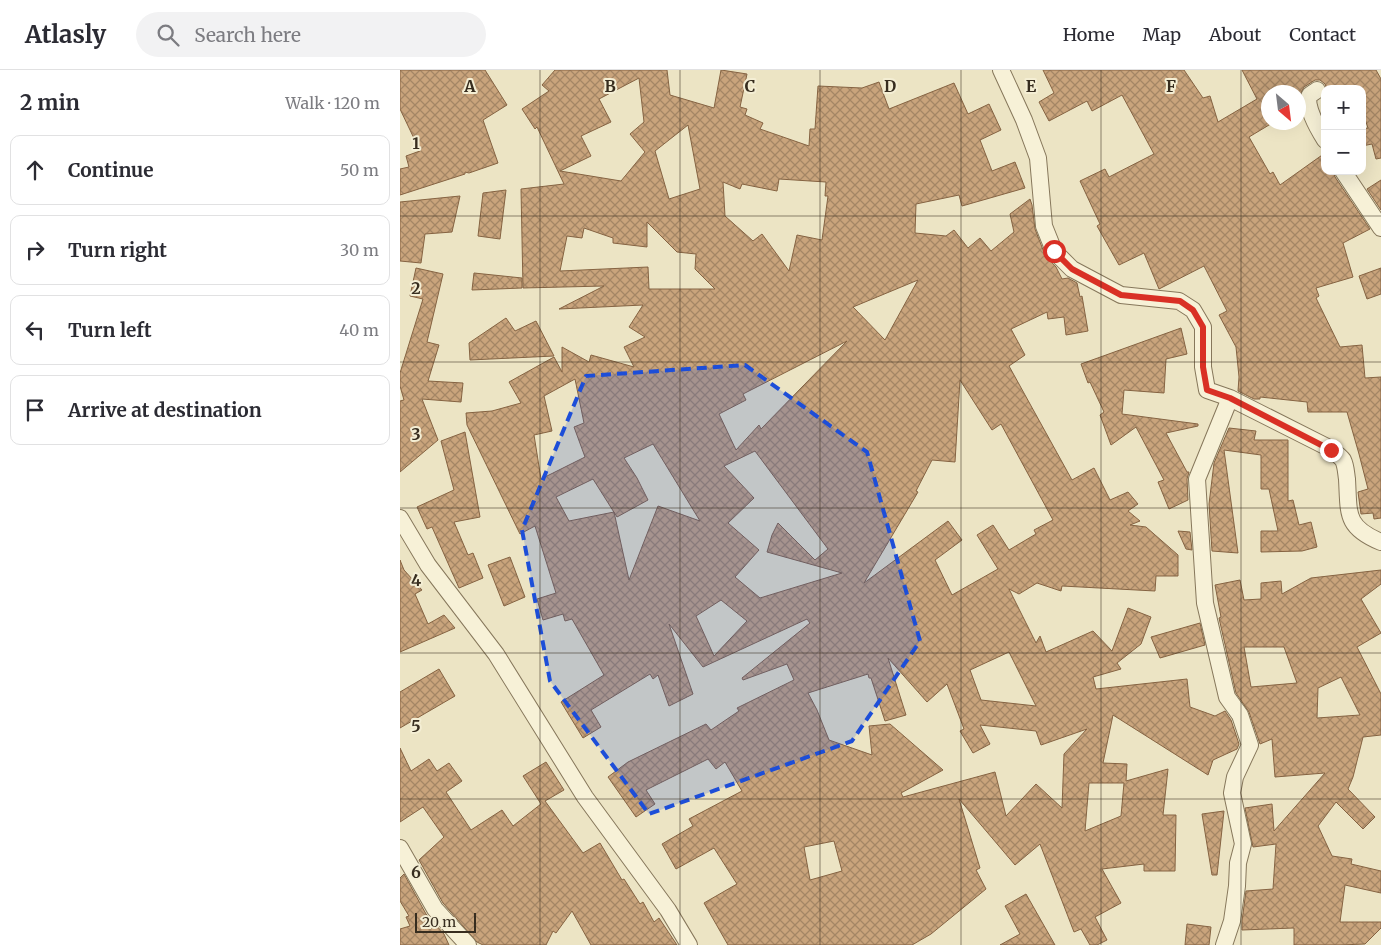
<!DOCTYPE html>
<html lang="en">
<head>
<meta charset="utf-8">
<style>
  :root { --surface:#fff; --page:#f2f2f3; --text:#2b2b33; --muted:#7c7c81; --line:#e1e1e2 }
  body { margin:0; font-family:Merriweather,serif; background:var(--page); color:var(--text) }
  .controls { position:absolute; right:15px; top:15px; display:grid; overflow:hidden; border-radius:10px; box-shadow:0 5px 20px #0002 }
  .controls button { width:45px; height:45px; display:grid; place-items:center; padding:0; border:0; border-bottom:1px solid var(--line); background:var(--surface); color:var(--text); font:25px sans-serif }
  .compass { position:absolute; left:861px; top:15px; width:45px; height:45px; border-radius:50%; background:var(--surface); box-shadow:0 5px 20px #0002; rotate:152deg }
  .scale { position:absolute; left:15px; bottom:12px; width:61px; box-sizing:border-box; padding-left:5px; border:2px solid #372d1f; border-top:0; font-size:14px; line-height:18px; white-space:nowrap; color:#372d1f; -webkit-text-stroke:4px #f4eed4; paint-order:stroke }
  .stop { position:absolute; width:15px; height:15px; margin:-11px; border:4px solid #d93025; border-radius:50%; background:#fff }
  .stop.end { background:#d93025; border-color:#fff; box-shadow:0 1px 5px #0008 }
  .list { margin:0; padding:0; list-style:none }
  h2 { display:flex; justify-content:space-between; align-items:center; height:65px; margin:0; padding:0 20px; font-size:21px }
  h2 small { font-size:16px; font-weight:400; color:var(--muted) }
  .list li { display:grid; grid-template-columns:32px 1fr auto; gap:15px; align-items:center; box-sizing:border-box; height:70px; margin:0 10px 10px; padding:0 10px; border:1px solid var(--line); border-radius:10px }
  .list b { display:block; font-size:19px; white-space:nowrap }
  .list em { font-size:16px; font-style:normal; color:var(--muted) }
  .icon { flex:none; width:28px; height:28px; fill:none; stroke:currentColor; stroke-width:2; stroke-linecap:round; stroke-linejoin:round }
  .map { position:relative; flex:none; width:981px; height:875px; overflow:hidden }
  header { display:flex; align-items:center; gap:30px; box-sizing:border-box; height:70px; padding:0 25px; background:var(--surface); border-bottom:1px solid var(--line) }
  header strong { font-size:24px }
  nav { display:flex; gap:28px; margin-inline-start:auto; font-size:18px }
  .search { width:350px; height:45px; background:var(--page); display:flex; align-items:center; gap:12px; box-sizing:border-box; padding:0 18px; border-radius:28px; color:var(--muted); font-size:19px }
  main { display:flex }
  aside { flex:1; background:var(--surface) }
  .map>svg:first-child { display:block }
  .building { fill:url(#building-cross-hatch); stroke:#856342; fill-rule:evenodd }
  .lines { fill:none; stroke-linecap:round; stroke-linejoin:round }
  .street-casing { stroke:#86775b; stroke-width:18 }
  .street { stroke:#f7f1d7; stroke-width:16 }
  .route { stroke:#d93025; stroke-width:6 }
  .marked { fill:#1d4ed8; fill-opacity:0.2; stroke:#1d4ed8; stroke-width:4; stroke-dasharray:10 6; stroke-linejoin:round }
  .grid { fill:none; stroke:#372d1f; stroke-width:1; stroke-opacity:0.55 }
  .grid-label { font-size:16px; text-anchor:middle; font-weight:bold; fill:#372d1f; stroke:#f4eed4; stroke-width:4; stroke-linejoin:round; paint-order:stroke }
</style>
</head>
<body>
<header>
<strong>Atlasly</strong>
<div class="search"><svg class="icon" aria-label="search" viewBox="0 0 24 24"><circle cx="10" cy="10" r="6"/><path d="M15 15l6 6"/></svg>Search here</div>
<nav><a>Home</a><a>Map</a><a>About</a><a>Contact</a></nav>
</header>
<main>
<aside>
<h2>2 min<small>Walk · 120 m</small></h2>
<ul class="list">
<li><svg class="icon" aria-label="ahead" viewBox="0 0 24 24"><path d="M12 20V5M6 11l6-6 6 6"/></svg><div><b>Continue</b></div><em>50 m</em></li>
<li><svg class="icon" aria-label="right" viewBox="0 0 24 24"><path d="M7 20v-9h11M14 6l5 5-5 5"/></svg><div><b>Turn right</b></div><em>30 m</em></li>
<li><svg class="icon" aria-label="left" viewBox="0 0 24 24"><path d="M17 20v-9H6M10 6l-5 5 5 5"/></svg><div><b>Turn left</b></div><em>40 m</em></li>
<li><svg class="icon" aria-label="arrive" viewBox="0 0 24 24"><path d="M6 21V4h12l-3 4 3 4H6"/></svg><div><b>Arrive at destination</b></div></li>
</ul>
</aside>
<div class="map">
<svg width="981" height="875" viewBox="0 0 981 875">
  <defs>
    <pattern id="building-cross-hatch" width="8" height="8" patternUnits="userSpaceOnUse" patternTransform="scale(1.25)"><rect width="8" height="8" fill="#c9a47c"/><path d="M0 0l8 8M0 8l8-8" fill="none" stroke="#a48665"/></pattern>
  </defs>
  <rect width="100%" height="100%" fill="#ece4c4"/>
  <path class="building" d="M0 0H85L107 35 83 50 98 93 69 103 65 102V104L0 125V99L9 97 6 86 20 81 0 39Z
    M155 0H267L270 25 314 38 321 0 347 4 340 37 347 39 345 45 363 53 360 59 409 76 410 59H415L418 16 462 18 479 12 489 39 554 13 568 44 589 34 601 60 580 70 592 101 615 92 625 118 562 136 559 125 516 134 515 163 546 166 554 160 568 178 580 168 591 181 614 162 610 144 630 129 632 135 635 159 645 185 656 197 662 209 668 208 677 213 680 227 682 226 688 261 666 265 664 247 648 249 647 242 611 259 625 285 609 296 672 410 694 398 710 430 728 422 738 434 728 441 740 451 730 455 746 457 778 485V506H756L755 521 662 516 661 521 637 513 619 524 609 519 636 573 640 566 646 582 693 561 712 581 728 538 751 547 741 574 717 593 721 599 693 607 696 619 787 609 790 637 815 646 825 641 831 650 839 674 837 679 813 690 808 705 713 645 703 693 727 694 726 711 768 699 763 745H776L775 801H744V794L702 799 721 833 695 847 707 870 697 875H690L681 859 674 862 640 774 615 795 559 729 580 798 576 800 586 819 531 864 512 875H328L304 833 337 814 314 778 276 799 262 774 293 756 289 749 342 721 325 692 316 699 308 689 246 720 255 734 236 747 208 707 228 692 306 654 311 660 339 641 337 638 394 610 387 594 343 610 342 608 410 553 407 549 303 597 269 554 293 624 269 636 258 605 253 609 250 604 191 640 201 657 183 668 161 632 204 605 172 549 165 551 163 544 143 550 137 529 156 523 135 456 120 464 67 355 66 343 92 341 121 333 109 312 154 287 162 302V277L189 292 191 285 234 297 224 277 245 267 229 257 243 235 159 239 204 216 123 218 121 119 164 114 137 57 135 59 122 39 149 21 142 15ZM239 8 244 52 230 64 245 82 221 111 160 101 191 86 181 66 211 52 199 29ZM288 55 300 119 269 129 255 81ZM379 109 426 112 425 126H428L422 170 397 165 389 201 362 164 353 171 325 146 323 112 340 119 342 114 377 121ZM247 152 277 182 296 184 295 199 315 219H249L248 197 160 201 167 166 182 168 184 158 213 168V173L247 177ZM518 210 485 270 453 237ZM447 271 361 359 359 355 336 380 319 344 346 330 343 324ZM175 309 184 353 174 357 185 387 141 409 134 365 152 361 144 326ZM560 310 592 360 601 354 653 450 634 460 636 464 609 480 593 455 577 465 598 499 552 525 535 490 562 470 548 451 464 513 518 422 516 421 532 390 555 392ZM253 374 300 451 258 436 229 510 214 442 169 451 156 427 193 409 217 447 248 430 237 408 224 388ZM355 381 428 479 415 490 378 453 372 465 367 482 442 503 360 528 335 507 359 480 328 453 354 428 324 396ZM321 530 347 551 314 586 296 546ZM609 582 636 636 581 630 570 600ZM488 588 527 632 547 614 564 659 560 661 573 683 590 674 580 655 636 661 641 675 687 659 664 684 662 738 636 714 606 746 595 702 503 727 501 723 543 700 490 654 469 656 472 685 429 670 417 640 408 623 468 604 469 608H471L485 651 506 645ZM689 713H724L721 746 685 761ZM434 771 442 801 410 810 404 777Z
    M643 0H784L803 28 810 26 818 52 857 29 842 0H976L981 9V88L976 89 972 74 962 76V59L968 58 962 40V19H927L925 14 920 10H915L904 17 898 29V22H868V52H874L849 67 870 104 873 102 880 115 925 83V101H933L935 107 970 159 943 173 953 207 916 218 919 226 916 228 940 277 962 275 965 308 981 307V448L974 449 973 443 961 444 958 422 968 419 959 384 947 342H908L907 332 860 327V329H854L838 321 839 307 836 277 819 245 827 241 804 196 759 219 744 183 719 195 697 156 700 154 680 111 705 99 709 107 754 84 722 25 692 41 687 31 649 51 639 32 654 23Z
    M981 110V140L967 119Z
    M106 120 100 169 78 166 83 123Z
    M60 126 52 162 25 164 21 193 0 191V132Z
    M16 198 43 204 27 272 39 275 28 311 63 313 61 332 22 329 38 370 0 402V331L4 330 0 316V303L23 229 10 226Z
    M981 198V224L967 229 959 206Z
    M74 203 122 208V218L72 220Z
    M106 248 115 261 136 251 154 286 70 290 69 273Z
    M781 258 787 284 766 289 764 323 724 320 722 344 798 354V356L766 363 787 402H789L787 409 788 430 769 439 758 412 764 410 736 357 711 375 700 345 704 342 690 312 688 313 681 294Z
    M829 358 856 361 854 370H888V431L893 430 899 455 911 452 917 477 902 481 861 482V461H878L869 419H861V385L824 380 838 483 812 481 809 434 814 393Z
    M65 362 80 447 54 452 68 485 73 483 83 508 59 518 32 457 27 459 17 437 54 420 41 371Z
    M778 461 790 462 792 480 786 479Z
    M110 487 125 527 104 536 88 495Z
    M0 490 4 500 22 520 15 524 28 554 44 545 55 558 0 582Z
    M981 500V514L961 529 981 563 957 577 981 624V665L963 667 953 707 948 719 975 747 963 759 936 732 918 756 932 786 952 789 951 794 981 801V823L945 815 940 852H981V858L965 874 940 875H894V858L842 860V851L846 821 873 819 876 774 853 777 845 738 872 734 874 761 925 703 875 707 872 669 860 674 849 642 836 623 819 548 821 547 815 515 840 510 844 530 861 529V513L881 511 882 524 911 508ZM844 577H884L897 613 851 617ZM941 607 960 645 917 648 918 618Z
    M800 553 805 575 760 588 751 567Z
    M39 599 55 626 0 658V622Z
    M0 678 11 701 29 689 37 701 49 693 62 711 46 722 71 760 102 740 113 756 141 734 123 706 146 692 164 720 145 731 183 783 200 773 222 810 224 809 240 834 243 832 254 852 259 848 277 875H191L172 841 156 863 153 861 146 875H83L77 872 43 833 19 790 44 767 23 737 0 752Z
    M824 741 817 805H812L802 744Z
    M4 804 26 844 44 864 49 875H0V859L10 856 6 847 9 846 0 831V808Z
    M626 824 655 875H600L620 864 605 836Z
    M787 854 811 857 809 875H785Z"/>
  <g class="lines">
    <g class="street-casing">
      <path id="street" d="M601 0 624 50 638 88 644 156 654 181 672 199 721 225 779 231 793 240 803 257V297L807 320 830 328 931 379C935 383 940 386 943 390 946 396 946 403 947 409 949 444 945 457 981 472
        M917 20C916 21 911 24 910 25 903 34 920 62 925 70
        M943 101 981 158
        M0 448 28 495 96 584 185 727 268 840 289 875
        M0 778 35 839 68 875
        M824 875 832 851 837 816 838 793 843 774 832 723 835 707 850 675 840 645 827 627 805 533 797 409 830 328"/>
    </g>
    <use href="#street" class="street"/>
  </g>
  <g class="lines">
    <path class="route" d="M654 181 672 199 721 225 780 231 793 240 803 257V297L807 320 830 328 931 380"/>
  </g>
  <path class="marked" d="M345 295 467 382 520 571 452 671 249 744 150 611 122 460 186 306Z"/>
  <path class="grid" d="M140 0V875M280 0V875M420 0V875M561 0V875M701 0V875M841 0V875M0 146H981M0 292H981M0 438H981M0 583H981M0 729H981"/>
  <g class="grid-label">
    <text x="70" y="22">A</text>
    <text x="210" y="22">B</text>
    <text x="350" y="22">C</text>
    <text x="490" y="22">D</text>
    <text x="631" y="22">E</text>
    <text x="771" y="22">F</text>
    <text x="16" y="79">1</text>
    <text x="16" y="224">2</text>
    <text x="16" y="370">3</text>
    <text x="16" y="516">4</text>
    <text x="16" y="662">5</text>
    <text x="16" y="808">6</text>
  </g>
</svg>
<div class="controls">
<button>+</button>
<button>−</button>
</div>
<svg class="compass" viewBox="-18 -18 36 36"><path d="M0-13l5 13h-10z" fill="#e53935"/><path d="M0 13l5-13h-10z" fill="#7c7c81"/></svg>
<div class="scale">20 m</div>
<div class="stop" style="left:654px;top:181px"></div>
<div class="stop end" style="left:931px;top:380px"></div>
</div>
</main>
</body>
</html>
